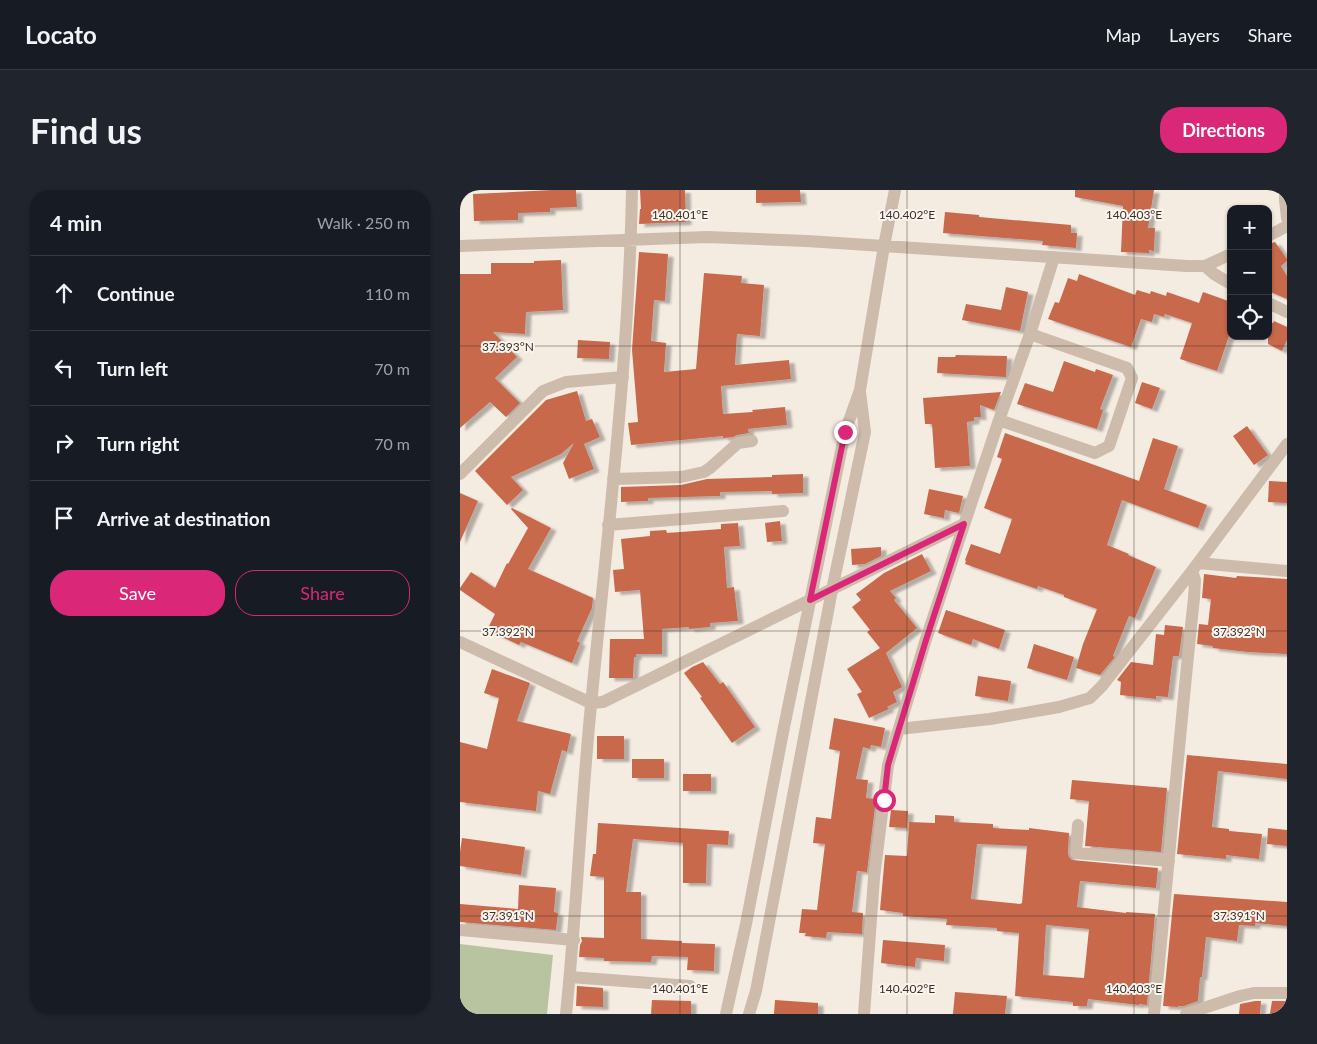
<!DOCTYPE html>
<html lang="en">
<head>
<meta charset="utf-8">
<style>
  :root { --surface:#171b24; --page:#20242c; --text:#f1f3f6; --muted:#9ea1a6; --line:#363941; --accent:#db2777 }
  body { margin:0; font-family:Lato,sans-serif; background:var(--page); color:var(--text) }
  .controls { position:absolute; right:15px; top:15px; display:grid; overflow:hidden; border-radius:10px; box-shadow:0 1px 4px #0004 }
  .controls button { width:45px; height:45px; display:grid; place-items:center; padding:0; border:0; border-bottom:1px solid var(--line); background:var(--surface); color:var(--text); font:25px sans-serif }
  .stop { position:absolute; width:15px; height:15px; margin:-11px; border:4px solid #db2777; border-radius:50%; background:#fff }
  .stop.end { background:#db2777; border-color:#fff; box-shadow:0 1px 5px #0008 }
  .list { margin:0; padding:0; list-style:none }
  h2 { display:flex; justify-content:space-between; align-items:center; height:65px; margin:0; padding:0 20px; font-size:21px }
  h2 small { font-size:16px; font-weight:400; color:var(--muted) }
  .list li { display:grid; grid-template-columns:32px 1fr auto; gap:15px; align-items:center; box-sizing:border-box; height:75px; padding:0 20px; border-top:1px solid var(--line) }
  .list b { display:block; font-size:19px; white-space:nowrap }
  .list em { font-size:16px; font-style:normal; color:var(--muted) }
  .actions { display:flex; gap:10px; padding:15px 20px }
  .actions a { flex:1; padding:11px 0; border:1px solid var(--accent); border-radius:20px; text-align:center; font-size:18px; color:var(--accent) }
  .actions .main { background:var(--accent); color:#fff }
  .icon { flex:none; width:28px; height:28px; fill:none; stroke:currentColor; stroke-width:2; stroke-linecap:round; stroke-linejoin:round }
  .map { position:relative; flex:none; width:827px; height:824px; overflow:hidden; border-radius:20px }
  header { display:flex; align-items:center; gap:30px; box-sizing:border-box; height:70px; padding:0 25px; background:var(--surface); border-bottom:1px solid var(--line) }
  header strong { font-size:24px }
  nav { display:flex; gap:28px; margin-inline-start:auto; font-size:18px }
  .intro { display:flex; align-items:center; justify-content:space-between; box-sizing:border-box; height:120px; padding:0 30px }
  h1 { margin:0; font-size:35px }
  .button { padding:12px 22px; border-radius:20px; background:var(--accent); color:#fff; font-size:18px; font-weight:700 }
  main { display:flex; gap:30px; padding:0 30px }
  aside { flex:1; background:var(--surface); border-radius:20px; box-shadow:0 1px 4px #0004 }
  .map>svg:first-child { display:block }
  .green { fill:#b8c4a0 }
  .building { fill:#c8694b; fill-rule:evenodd; filter:url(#shadow) }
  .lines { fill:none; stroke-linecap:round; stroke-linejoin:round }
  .minor { stroke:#cdbbac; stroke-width:12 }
  .tertiary { stroke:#cdbbac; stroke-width:12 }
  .route { stroke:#db2777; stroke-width:6 }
  .ticks { fill:none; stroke:#3b302b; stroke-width:1; stroke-opacity:0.45 }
  .ticks-label { font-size:12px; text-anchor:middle; fill:#3b302b; stroke:#fbf5ee; stroke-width:4; stroke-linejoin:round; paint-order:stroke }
</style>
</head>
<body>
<header>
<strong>Locato</strong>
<nav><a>Map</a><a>Layers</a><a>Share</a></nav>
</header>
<div class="intro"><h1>Find us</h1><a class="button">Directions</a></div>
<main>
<aside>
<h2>4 min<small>Walk · 250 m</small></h2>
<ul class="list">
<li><svg class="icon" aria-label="ahead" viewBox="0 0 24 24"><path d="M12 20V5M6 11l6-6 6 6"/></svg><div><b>Continue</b></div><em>110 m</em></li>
<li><svg class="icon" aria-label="left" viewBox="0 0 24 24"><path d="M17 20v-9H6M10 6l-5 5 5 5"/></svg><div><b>Turn left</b></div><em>70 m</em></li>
<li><svg class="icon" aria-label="right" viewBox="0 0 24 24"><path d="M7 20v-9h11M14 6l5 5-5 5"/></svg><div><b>Turn right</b></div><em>70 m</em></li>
<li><svg class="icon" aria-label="arrive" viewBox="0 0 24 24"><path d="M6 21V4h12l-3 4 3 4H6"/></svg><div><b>Arrive at destination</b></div></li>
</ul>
<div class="actions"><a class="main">Save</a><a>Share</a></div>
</aside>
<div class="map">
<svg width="827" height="824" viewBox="0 0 827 824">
  <defs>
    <filter id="shadow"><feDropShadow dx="5.5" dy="3" stdDeviation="1" flood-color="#0004"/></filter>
  </defs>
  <rect width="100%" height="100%" fill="#f4ebe1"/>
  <path class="green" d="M0 754 93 765 87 824H0Z"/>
  <path class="building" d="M92 0H116L117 17 90 18V22L58 23V30L14 31 13 4Z
    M180 0H225L226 32 179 34 180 19H181Z
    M296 0H340L341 12 296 13Z
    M615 0H694L688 38H695L694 61 689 60V63L661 62 663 16 615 7Z
    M485 22 519 25V27L611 35V43H617L616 58 582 55 583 51 483 43Z
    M815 52 827 69V71L821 76 827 86V109L808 101V54Z
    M179 62 208 64 205 111 194 110 191 151 206 153 204 182 236 179 244 83 282 86 281 93 304 95 300 146 277 144 275 175 329 170 331 189 261 196 263 224 293 222 292 220 325 217 327 235 288 239 289 243 277 245 273 247 263 248V246L171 255 168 233 178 232 172 160Z
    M101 70 103 120 66 122 65 144 33 142 57 167 35 188 60 213 46 227 30 212 0 238V84H31V73H74V71Z
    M619 84 675 105 677 100 690 104 691 101 706 106 707 102 739 113 743 102 771 112V140L757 181 720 169 732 133 705 124 704 127 694 124 692 132 681 129 671 157 588 129 595 112 599 113 608 88 617 91Z
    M546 97 568 102 560 141 502 130 506 114 541 120Z
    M808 131 813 133 814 131 827 137V150L822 161 808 154Z
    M118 150 150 152 149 169 117 168Z
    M496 165 547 166 546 187 477 183 478 167H495Z
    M604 171 635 182 636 179 653 185 640 219 643 220 637 239 557 214 565 193 593 202Z
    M682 192 700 198 692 219 675 213Z
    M117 201 126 231 132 229 140 247 124 254 134 279 109 289 103 273 114 253 101 264 51 287 63 300 47 315 15 281 86 210Z
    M541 202 534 220 520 215 521 227H514V231L507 232 510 276 475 278 472 234H465L463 208Z
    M787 236 808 265 794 275 773 246Z
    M545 243 679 291 693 248 718 256 704 299 747 315 738 338 662 310 647 355 669 364 668 365 696 377 675 428 669 426 653 466 655 467 640 485 616 478 623 454 637 419 604 407V405L578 396 577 399 505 374 506 371 505 370 511 354 540 364 552 329 524 318 542 269 537 267Z
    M343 284V303L312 304V301L260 302V306L188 308V311L161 312V297L221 295 247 289 312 287V285Z
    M809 291 827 292V313L808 312Z
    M469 299 503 306 499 323 485 320 484 328 464 324Z
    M0 303 18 311 0 352Z
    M52 318 91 338 68 379 133 408 132 418 117 451 120 453 112 473 61 452 59 455 27 440 35 424 0 400V398L11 382 35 398 47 373 48 374 68 338 51 319Z
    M320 331 322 351 307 352 305 333Z
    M278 333 280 356 264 357 267 398 274 397 278 431 250 433V437L229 439V437L202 439V464H176V467H174L173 488H149L150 449H184L180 400 155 402 153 380 164 379 161 349 190 346V341L206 340 207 343 261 339V334Z
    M421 357V366L405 374 392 375 391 359Z
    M462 364 471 381 430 401 436 408 434 410 457 438 426 463 442 497 433 502 437 512 427 517 429 519 409 528 397 504 402 502 387 479 420 458 407 442 410 440 392 417 401 410 396 404 424 383Z
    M744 384 776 388 777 386 827 389V464L788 462 753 458V456L737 454 739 434 748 435 751 409 742 408Z
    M486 420 545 440 539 459 513 449 511 455 478 443Z
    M705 435 723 437 719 466H713L708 507 696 506V509L660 505 661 492 657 490 671 472 693 475 696 444 704 445Z
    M574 454 614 467 607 490 567 478Z
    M243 472 260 494 263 492 295 537 272 553 240 508 242 507 224 483 232 477Z
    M32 479 70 493 57 531 111 544 107 562 102 560 90 604 78 601 76 621 0 612V552L27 559 39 508 24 503Z
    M518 486 551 491 548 511 515 506Z
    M374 528 425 538 421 557 411 555 410 559 403 557 396 589 408 590 406 608 416 609 407 682 397 681 392 722 403 723 402 744 367 742 366 748 345 746 346 743H339L342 719 357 720 365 654 353 653 356 627 371 629 380 561 369 559Z
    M137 546H164V569H137Z
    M727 565 827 574V589L758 581 752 637 769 639V641L802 644 799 669 766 665V669L717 664Z
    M172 569H204V588H172Z
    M223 584H251V601H223Z
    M612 590 707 598 701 662 625 656 629 611 610 609Z
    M431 620 448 621 447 638 429 637Z
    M475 625 494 626V632L533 634V638L569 640V638L609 643 608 663 609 667 612 670 698 678 696 698 620 691 617 717 666 723V722L695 724 687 815 679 814V815L628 809 627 816H613V812L555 806 559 743 537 741V738L486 735 487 729 443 726V723L420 720 425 665 447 666 449 632 475 633ZM517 654 567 656 562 713 560 714 511 709ZM586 735 629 739 624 788 583 785Z
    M138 633 269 641 268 655 247 654 246 693H223V653L173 649 166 702H181V749L222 751V753L255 754 254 781 227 780 228 767 192 766 191 772 144 771V768L119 767 120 755 122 751 121 747 144 748V687L130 686 133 664H136Z
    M808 638 827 640V656L807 654Z
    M2 648 65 657 61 685 0 676V662Z
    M59 695 96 698 94 722 98 723 96 740 0 732V714L58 719Z
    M714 704 827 712V736L795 733V736L779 735 777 751 746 747 742 787H740L738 811 724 816H718V817L703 816Z
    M423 750 485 755 484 771 456 768 455 777 421 773Z
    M117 796 143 798V817L116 816Z
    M495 802 547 806 545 824H493Z
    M192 810 231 811V824H191Z
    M315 810 358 813V824H314Z
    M795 811H801L800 824H779L780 814Z
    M812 811H827V824L810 823Z"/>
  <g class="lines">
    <path class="minor" d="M825 0V10L827 28
      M808 46 827 36
      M0 56 247 47 347 51 727 76H745L771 64
      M424 56 435 0
      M745 76 754 84 771 94
      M808 113 827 122
      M539 230 635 263 649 256 672 188 667 178 570 144
      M0 284 83 201 106 192 163 187
      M153 289 221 287 244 282 250 278 278 253 292 251
      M148 335 323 321
      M738 373 827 381
      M0 452 131 513 143 512 504 334
      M439 539 530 529 599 517 630 508 642 496 732 381 827 254
      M618 635 616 663 709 671
      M0 740 114 750
      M110 787 230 796
      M106 824C117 718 121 611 132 505 148 337 169 169 172 0
      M404 824 414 688 428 575 466 449 539 230 570 144 594 67
      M694 824C708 685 719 547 734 408L735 390 732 381
      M726 824 780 806 794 803H827"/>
    <path class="tertiary" d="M266 824 286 734 323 542 385 242 400 200 424 56
      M289 824 296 801 372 400 405 242 400 202"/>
  </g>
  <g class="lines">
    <path class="route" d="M385 242 350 410 504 334 466 450 428 575 424 610"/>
  </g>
  <path class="ticks" d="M220 0V824M447 0V824M674 0V824M0 156H827M0 441H827M0 726H827"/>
  <g class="ticks-label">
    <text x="220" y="29">140.401°E</text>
    <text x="447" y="29">140.402°E</text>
    <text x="674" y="29">140.403°E</text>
    <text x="48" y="161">37.393°N</text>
    <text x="48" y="446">37.392°N</text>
    <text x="779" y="446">37.392°N</text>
    <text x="48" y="730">37.391°N</text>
    <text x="779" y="730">37.391°N</text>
    <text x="220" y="803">140.401°E</text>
    <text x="447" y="803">140.402°E</text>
    <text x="674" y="803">140.403°E</text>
  </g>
</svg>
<div class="controls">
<button>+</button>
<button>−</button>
<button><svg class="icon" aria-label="locate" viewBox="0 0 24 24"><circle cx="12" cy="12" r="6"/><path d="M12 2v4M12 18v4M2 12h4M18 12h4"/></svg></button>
</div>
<div class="stop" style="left:424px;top:610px"></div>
<div class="stop end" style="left:385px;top:242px"></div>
</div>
</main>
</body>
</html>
